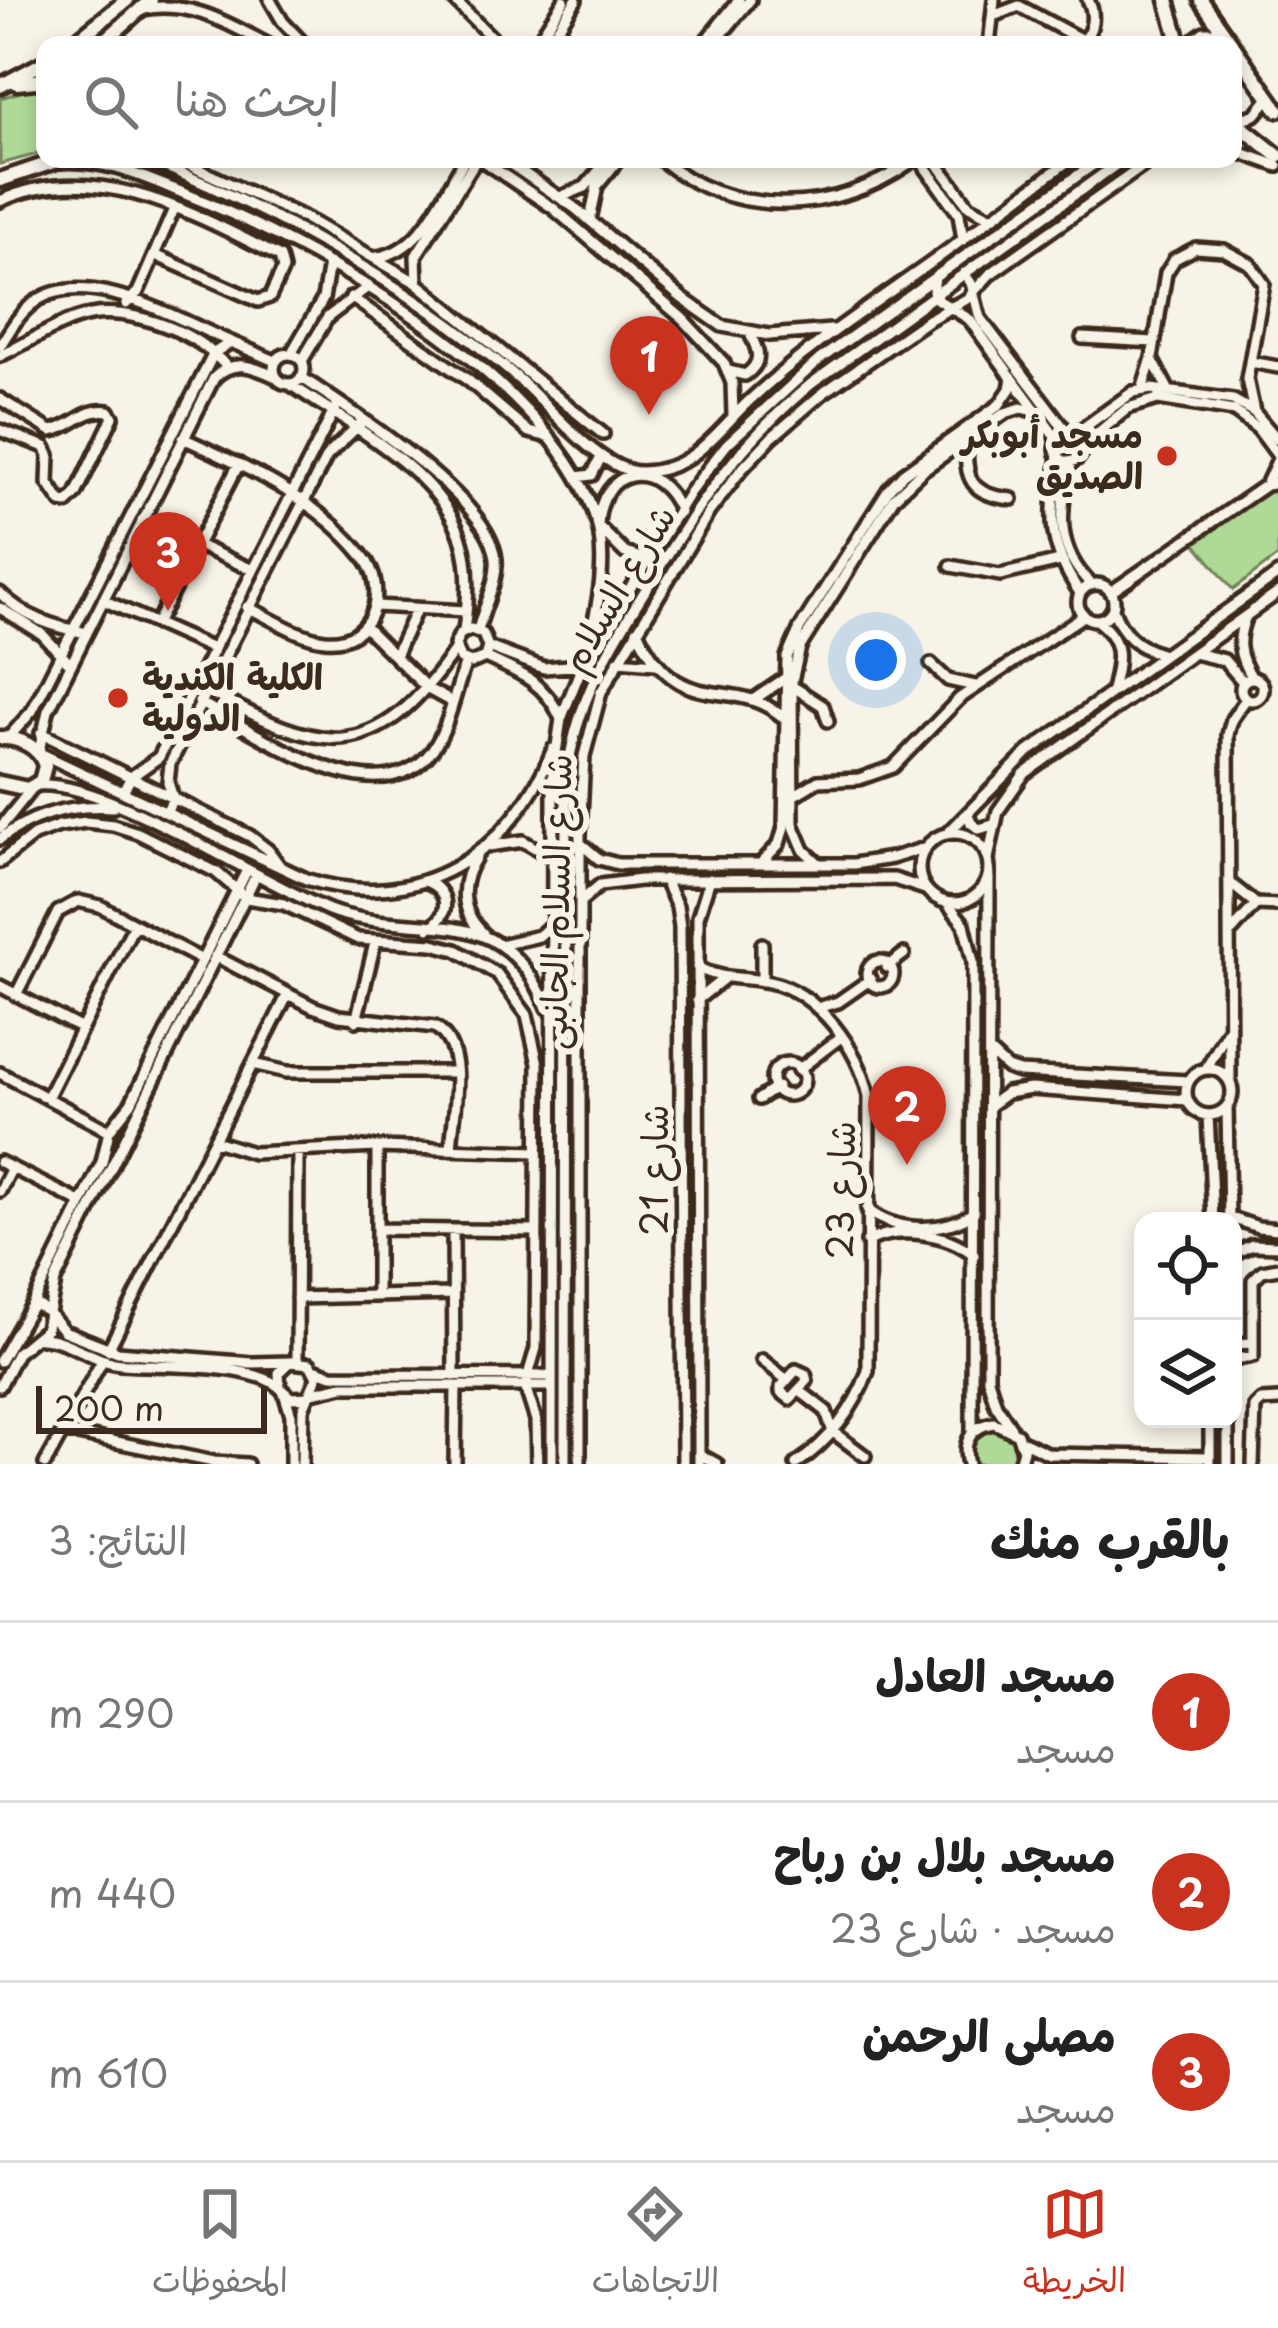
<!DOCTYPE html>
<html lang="ar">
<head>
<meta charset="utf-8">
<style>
  :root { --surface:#fff; --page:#f2f2f2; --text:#222; --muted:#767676; --line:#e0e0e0; --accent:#c8321e }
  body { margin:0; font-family:"Playpen Sans","Playpen Sans Arabic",sans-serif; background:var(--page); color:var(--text); direction:rtl }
  .controls { position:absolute; right:36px; bottom:36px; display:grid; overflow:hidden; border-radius:24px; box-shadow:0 6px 18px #0003 }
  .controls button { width:108px; height:108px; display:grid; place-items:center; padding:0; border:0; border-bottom:3px solid var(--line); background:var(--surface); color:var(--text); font:60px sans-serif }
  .scale { position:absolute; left:36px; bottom:30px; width:231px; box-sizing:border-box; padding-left:12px; border:6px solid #3b2a1e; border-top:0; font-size:33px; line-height:42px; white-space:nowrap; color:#3b2a1e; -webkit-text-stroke:9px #f7f3e8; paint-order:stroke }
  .you { position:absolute; left:876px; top:660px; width:42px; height:42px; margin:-30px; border:9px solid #fff; border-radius:50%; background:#1a73e8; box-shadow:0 0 0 18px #1a73e833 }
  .badge { display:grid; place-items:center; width:78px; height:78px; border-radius:50%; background:var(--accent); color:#fff; font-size:39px; font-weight:700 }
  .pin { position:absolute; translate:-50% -99px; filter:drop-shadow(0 3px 6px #0008) }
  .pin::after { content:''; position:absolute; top:63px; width:42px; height:36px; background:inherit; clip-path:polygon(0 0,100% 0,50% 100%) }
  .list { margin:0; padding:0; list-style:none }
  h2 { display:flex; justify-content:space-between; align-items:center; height:156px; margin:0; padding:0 48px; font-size:51px }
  h2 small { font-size:39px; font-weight:400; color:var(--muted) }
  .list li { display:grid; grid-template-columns:78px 1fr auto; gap:36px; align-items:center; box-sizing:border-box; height:180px; padding:0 48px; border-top:3px solid var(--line) }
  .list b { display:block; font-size:45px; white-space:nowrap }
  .list p { margin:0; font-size:39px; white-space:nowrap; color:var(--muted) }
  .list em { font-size:39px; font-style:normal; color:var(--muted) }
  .icon { flex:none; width:66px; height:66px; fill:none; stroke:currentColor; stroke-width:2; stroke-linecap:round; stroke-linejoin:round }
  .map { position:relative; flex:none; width:1278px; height:1464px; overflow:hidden; direction:ltr }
  .search { position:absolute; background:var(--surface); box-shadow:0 6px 18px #0003; left:36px; right:36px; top:36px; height:132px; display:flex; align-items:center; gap:30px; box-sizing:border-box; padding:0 42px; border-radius:24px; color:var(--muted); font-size:45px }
  .sheet { height:696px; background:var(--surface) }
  nav { display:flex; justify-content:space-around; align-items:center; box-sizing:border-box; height:168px; border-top:3px solid var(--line); background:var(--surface); font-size:33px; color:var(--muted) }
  nav a { display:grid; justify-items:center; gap:6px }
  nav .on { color:var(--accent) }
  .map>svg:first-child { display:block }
  .green { fill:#aed996; stroke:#74825a; stroke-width:3 }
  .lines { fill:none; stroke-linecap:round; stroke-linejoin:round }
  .street-casing { stroke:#3b2a1e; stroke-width:18 }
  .secondary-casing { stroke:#3b2a1e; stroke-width:21 }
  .street { stroke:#f7f3e8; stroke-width:9 }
  .secondary { stroke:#f7f3e8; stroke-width:12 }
  .poi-dot { fill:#c8321e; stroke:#f7f3e8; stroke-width:4.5 }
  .labels { text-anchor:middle; stroke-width:12; stroke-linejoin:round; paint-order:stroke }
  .poi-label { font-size:36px; font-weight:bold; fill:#3b2a1e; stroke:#f7f3e8; text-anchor:end }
  .street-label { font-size:36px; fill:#3b2a1e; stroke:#f7f3e8 }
</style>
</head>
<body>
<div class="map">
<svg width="1278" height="1464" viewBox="0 0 1278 1464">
  <rect width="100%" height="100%" fill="#f7f3e8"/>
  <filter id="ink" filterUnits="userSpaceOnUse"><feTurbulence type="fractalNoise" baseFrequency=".00833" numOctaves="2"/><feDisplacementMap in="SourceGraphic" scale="24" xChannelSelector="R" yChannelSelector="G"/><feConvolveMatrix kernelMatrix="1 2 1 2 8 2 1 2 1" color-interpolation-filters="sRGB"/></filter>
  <g filter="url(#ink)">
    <path class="green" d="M34 88 45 89V152L0 164V98Z
      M1278 489V556L1233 590 1195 543 1269 491Z
      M991 1428 1002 1429 1014 1437 1018 1455 1014 1464H974C966 1448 974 1433 991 1428Z"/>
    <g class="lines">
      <g class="street-casing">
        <path id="street" d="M270 0 283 22 305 45
          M454 0 499 45
          M144 9C191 0 229 24 269 45
          M993 16 1019 6 1082 40C1094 32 1095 12 1088 0
          M535 45 564 0
          M547 45 576 0
          M702 45 739 0
          M713 45 750 0
          M989 45 994 0
          M1186 45 1204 32H1224
          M1233 123 1256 114 1269 98
          M1233 150 1278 166
          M147 159C283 214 409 285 521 381 550 407 602 473 642 472 694 471 717 430 751 399 807 347 870 306 932 262 979 228 1025 193 1071 159
          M176 159 305 218 417 283 603 434
          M480 159 553 208 683 319 724 363 732 383 733 415
          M503 159 575 208 682 298 722 326 769 335 831 330
          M660 159C734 220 835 215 911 162
          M935 160 969 206 992 218
          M59 162C103 158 144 177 183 193 315 245 543 373 594 513 610 554 598 608 587 649
          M925 167 959 214 963 240
          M560 197 585 187 609 159
          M0 201C95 157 195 214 280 257L283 269 270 297 258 301 155 255
          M590 220 597 186 619 159
          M377 257C422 252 443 194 465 159
          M964 273 971 283 980 318 1070 436
          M935 277 933 291 938 300 969 319 1059 442
          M417 283 416 256 476 160
          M351 297 469 381 529 432 545 436
          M126 304 138 292 174 209
          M1082 338 1154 342
          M0 346C10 330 19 313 35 302 87 265 179 320 231 342
          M291 354 323 299 329 263
          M274 369a15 15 0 1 1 30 0a15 15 0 1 1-30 0Z
          M0 356C67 323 89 297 166 326 190 335 210 348 227 367
          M1152 359 1169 391
          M302 361 328 317 369 286
          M1251 362 1278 367
          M728 371 745 375C763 363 759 351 750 334
          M301 377C350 411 490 497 496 559 498 583 483 607 478 631
          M290 384C345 422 440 471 461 538 471 569 468 600 464 631
          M1142 390 1152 358 1166 273 1175 259 1196 248 1224 250 1250 264 1264 284 1247 379 1254 412
          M0 399 51 431C73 428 84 407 109 411L113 417 76 494 67 503 61 502 48 483 49 455 45 447 0 430
          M1072 436 1133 392 1151 389 1233 400 1254 412 1278 440
          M1056 449a13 13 0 1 1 26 0a13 13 0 1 1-26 0Z
          M183 438C248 468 316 498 362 555 390 588 374 645 325 640 298 637 271 618 247 607
          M967 439C964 480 971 495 1012 499
          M1082 446 1128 408 1158 399 1234 411 1258 429 1278 456
          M1059 456C1051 515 1045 541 1080 593
          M1072 461C1059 508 1054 549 1092 585
          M577 477 592 475 601 457
          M1266 485 1278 459
          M142 520 253 570
          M651 561 625 553 598 526C600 467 658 456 680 512
          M951 566 1000 575 1060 561
          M1078 602a18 18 0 1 1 36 0a18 18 0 1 1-36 0Z
          M1111 592 1266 485 1278 483
          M0 593C24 617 53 627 87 633
          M103 600 213 649
          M376 606 466 611
          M0 608 42 634 71 665
          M1113 609C1122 635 1138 648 1164 655
          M1246 616C1236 640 1238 656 1252 678
          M1097 621C1124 641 1119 660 1112 690
          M156 624 239 464
          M364 626 428 689 450 701
          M637 630C681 723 728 672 783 717
          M488 647 544 668 582 665
          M1194 653 1224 660 1243 682
          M395 656 417 608
          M485 657 488 647 483 634 471 629 460 634 455 645 461 659 471 663 485 657C519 672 546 683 561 719
          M618 661 656 664
          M931 664 948 680 975 686
          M1241 689a11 11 0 1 1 22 0a11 11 0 1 1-22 0Z
          M792 686 823 706 828 721
          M206 690C321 752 372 769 455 650
          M753 700 784 679
          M199 702C256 732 381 823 433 749 450 725 455 690 466 662
          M41 733 250 836 268 850 279 865
          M9 737 32 711 214 353 231 342 275 361
          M39 751 48 711 214 378C234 358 252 366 276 377
          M40 753 306 879C418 915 511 854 553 749
          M37 785C108 780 256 881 329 910 380 930 448 918 490 939 517 953 537 980 547 1008
          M124 790 131 777 159 757 338 403
          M793 796 818 781 859 779 893 767 960 698 1083 616
          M167 811 173 798 168 782 170 764 327 456 364 420
          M968 814 971 823 979 829 993 825
          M0 828 33 787
          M919 868a35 35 0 1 1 70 0a35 35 0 1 1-70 0Z
          M947 834 1028 752 1278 574
          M0 839C33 814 72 804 113 807
          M580 843 599 859 618 864H854L892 858 925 848
          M489 846 523 841 551 857
          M476 857C459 883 460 912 483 933
          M988 859 998 811 1024 774 1278 593
          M763 861 779 844 784 827 787 657 800 628 888 490 903 474 999 405 1010 389 1012 377
          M0 862 34 835 59 826 86 822 113 825 138 833 216 872 246 898 284 904 358 939 433 944 456 950 497 974 527 1015 538 1064 536 1348 525 1386 536 1420 537 1464
          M818 863 804 850 793 824 792 681 800 647 894 498 924 469 1005 413 1021 408 1037 412
          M989 868 988 1379 996 1405 1011 1428
          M664 879 677 906 680 927 683 1464
          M425 881C450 890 451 915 429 928
          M1231 884 1256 904 1278 905
          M581 901 600 885 640 880 894 879 925 889
          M947 903 964 924 973 962 972 1433
          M1232 931 1256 904
          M500 945 539 936 565 912
          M215 956 313 1007 339 1016 435 1027C470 1050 453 1112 451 1149
          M867 974a13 13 0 1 1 26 0a13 13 0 1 1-26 0Z
          M697 967C722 981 742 976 769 982 819 992 858 1049 869 1096L868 1371C855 1408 829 1442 796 1464
          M887 967 904 954
          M762 981V944
          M0 986 82 1029
          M16 995 58 912 78 901 100 906 202 960
          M697 1000 723 979
          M817 1008 838 1002 871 979
          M356 1021 375 943
          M991 1053 1007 1068 1019 1072 1188 1081
          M772 1079a16 16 0 1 1 32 0a16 16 0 1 1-32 0Z
          M253 1064 287 1072H455
          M1186 1092a23 23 0 1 1 46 0a23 23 0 1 1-46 0Z
          M1206 1069 1228 1030
          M798 1070 841 1037
          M0 1073 109 1131
          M1230 1083 1228 735 1232 719 1246 699
          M47 1098 134 925
          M759 1099 777 1087
          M989 1106 1007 1093 1031 1089 1187 1100
          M1227 1106 1229 1221
          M1208 1115 1213 1221
          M215 1141 253 1153 377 1147 537 1152
          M0 1162 82 1203
          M0 1191 12 1168
          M867 1209C895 1233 945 1233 974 1212
          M1228 1217 1258 1227 1278 1229
          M377 1229 536 1231
          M453 1230 454 1376
          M867 1242C897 1225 948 1233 974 1255
          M1233 1254 1252 1245 1278 1246
          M377 1296V1147
          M297 1298 453 1294
          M33 1303 46 1310 64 1331 118 1352 252 1363 290 1362
          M40 1338C68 1338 91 1361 121 1364 161 1367 252 1362 280 1388
          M1233 1344 1253 1343
          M108 1350 288 994
          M297 1360 298 1151
          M762 1360 787 1380
          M1233 1360 1253 1356V1280L1262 1271 1278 1268
          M0 1361 33 1303 102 1162 109 1131 131 1103 247 870
          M314 1369 332 1375 552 1376
          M796 1370 805 1374 807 1381 790 1399 781 1392V1387Z
          M0 1386 17 1353 46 1329 55 1281 256 875
          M800 1391 826 1411 833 1432 865 1456
          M284 1393 291 1415V1464
          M312 1393 343 1386H552
          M63 1431 214 1462 247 1464
          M1022 1441 1049 1454 1210 1457
          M699 1454 717 1464
          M45 1464 102 1361
          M302 1464 303 1409 317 1377 310 1364 290 1362 279 1373 280 1388 291 1398 307 1397
          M455 1464 456 1386
          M552 1464 553 773 561 719 582 666 690 492 727 444 819 360 1101 159
          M565 1464 566 790C571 710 606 652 648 586 698 504 737 446 811 384L1124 159
          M580 1464V835L584 756 601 692 709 512 741 470 771 438 823 393 928 320 967 299 990 274 1153 159
          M699 1464 698 917 710 879
          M968 1464C962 1442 971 1426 994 1423L1017 1434 1023 1450 1019 1464
          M1210 1464V1419
          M1228 1464V1419
          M1253 1464 1255 1407 1261 1401 1278 1400"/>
      </g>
      <g class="secondary-casing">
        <path id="secondary" d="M1167 0 1180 45
          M1201 0 1278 110
          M71 45 127 0
          M100 45 151 0
          M17 83 45 80
          M0 86 45 62
          M1233 120 1278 156
          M0 180 62 159
          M0 738C19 737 40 747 45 766L41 781 28 789 0 783"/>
      </g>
      <use href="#street" class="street"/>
      <use href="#secondary" class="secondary"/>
    </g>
  </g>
  <g class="poi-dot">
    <circle cx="1167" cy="456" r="12"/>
    <circle cx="118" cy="698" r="12"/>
  </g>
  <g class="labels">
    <g class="poi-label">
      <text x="1143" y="448">مسجد أبوبكر<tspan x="1143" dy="41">الصديق</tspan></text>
      <text x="142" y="690" text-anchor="start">الكلية الكندية<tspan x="142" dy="41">الدولية</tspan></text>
    </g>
    <g class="street-label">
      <text transform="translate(618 588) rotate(-59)" y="13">شارع السلام</text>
      <text transform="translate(556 902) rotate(-89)" y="13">شارع السلام الجانبى</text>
      <text transform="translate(655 1170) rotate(-90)" y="13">شارع 21</text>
      <text transform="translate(841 1190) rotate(-89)" y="13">شارع 23</text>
    </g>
  </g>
</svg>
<div class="controls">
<button><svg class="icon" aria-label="locate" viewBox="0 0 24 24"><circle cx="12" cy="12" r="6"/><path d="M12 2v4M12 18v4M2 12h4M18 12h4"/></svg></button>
<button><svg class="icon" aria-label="layers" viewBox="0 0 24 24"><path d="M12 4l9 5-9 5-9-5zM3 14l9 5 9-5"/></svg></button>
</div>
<div class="scale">200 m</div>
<div class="you"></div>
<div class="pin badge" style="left:649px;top:415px">1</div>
<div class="pin badge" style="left:907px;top:1165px">2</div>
<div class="pin badge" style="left:168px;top:611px">3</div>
<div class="search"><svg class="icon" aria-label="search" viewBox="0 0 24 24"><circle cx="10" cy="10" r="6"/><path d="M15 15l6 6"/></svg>ابحث هنا</div>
</div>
<section class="sheet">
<h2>بالقرب منك<small>النتائج: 3</small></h2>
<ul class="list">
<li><span class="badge">1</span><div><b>مسجد العادل</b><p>مسجد</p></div><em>290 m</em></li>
<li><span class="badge">2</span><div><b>مسجد بلال بن رباح</b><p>مسجد · شارع 23</p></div><em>440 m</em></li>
<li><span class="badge">3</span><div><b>مصلى الرحمن</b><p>مسجد</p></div><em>610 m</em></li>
</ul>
</section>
<nav>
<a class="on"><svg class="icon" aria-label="map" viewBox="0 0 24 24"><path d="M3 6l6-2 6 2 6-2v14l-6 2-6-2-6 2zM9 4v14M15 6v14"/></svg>الخريطة</a>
<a><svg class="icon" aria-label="directions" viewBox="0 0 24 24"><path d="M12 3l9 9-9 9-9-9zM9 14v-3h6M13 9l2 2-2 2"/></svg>الاتجاهات</a>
<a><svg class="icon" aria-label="saved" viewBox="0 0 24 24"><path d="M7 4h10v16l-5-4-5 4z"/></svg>المحفوظات</a>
</nav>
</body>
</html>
